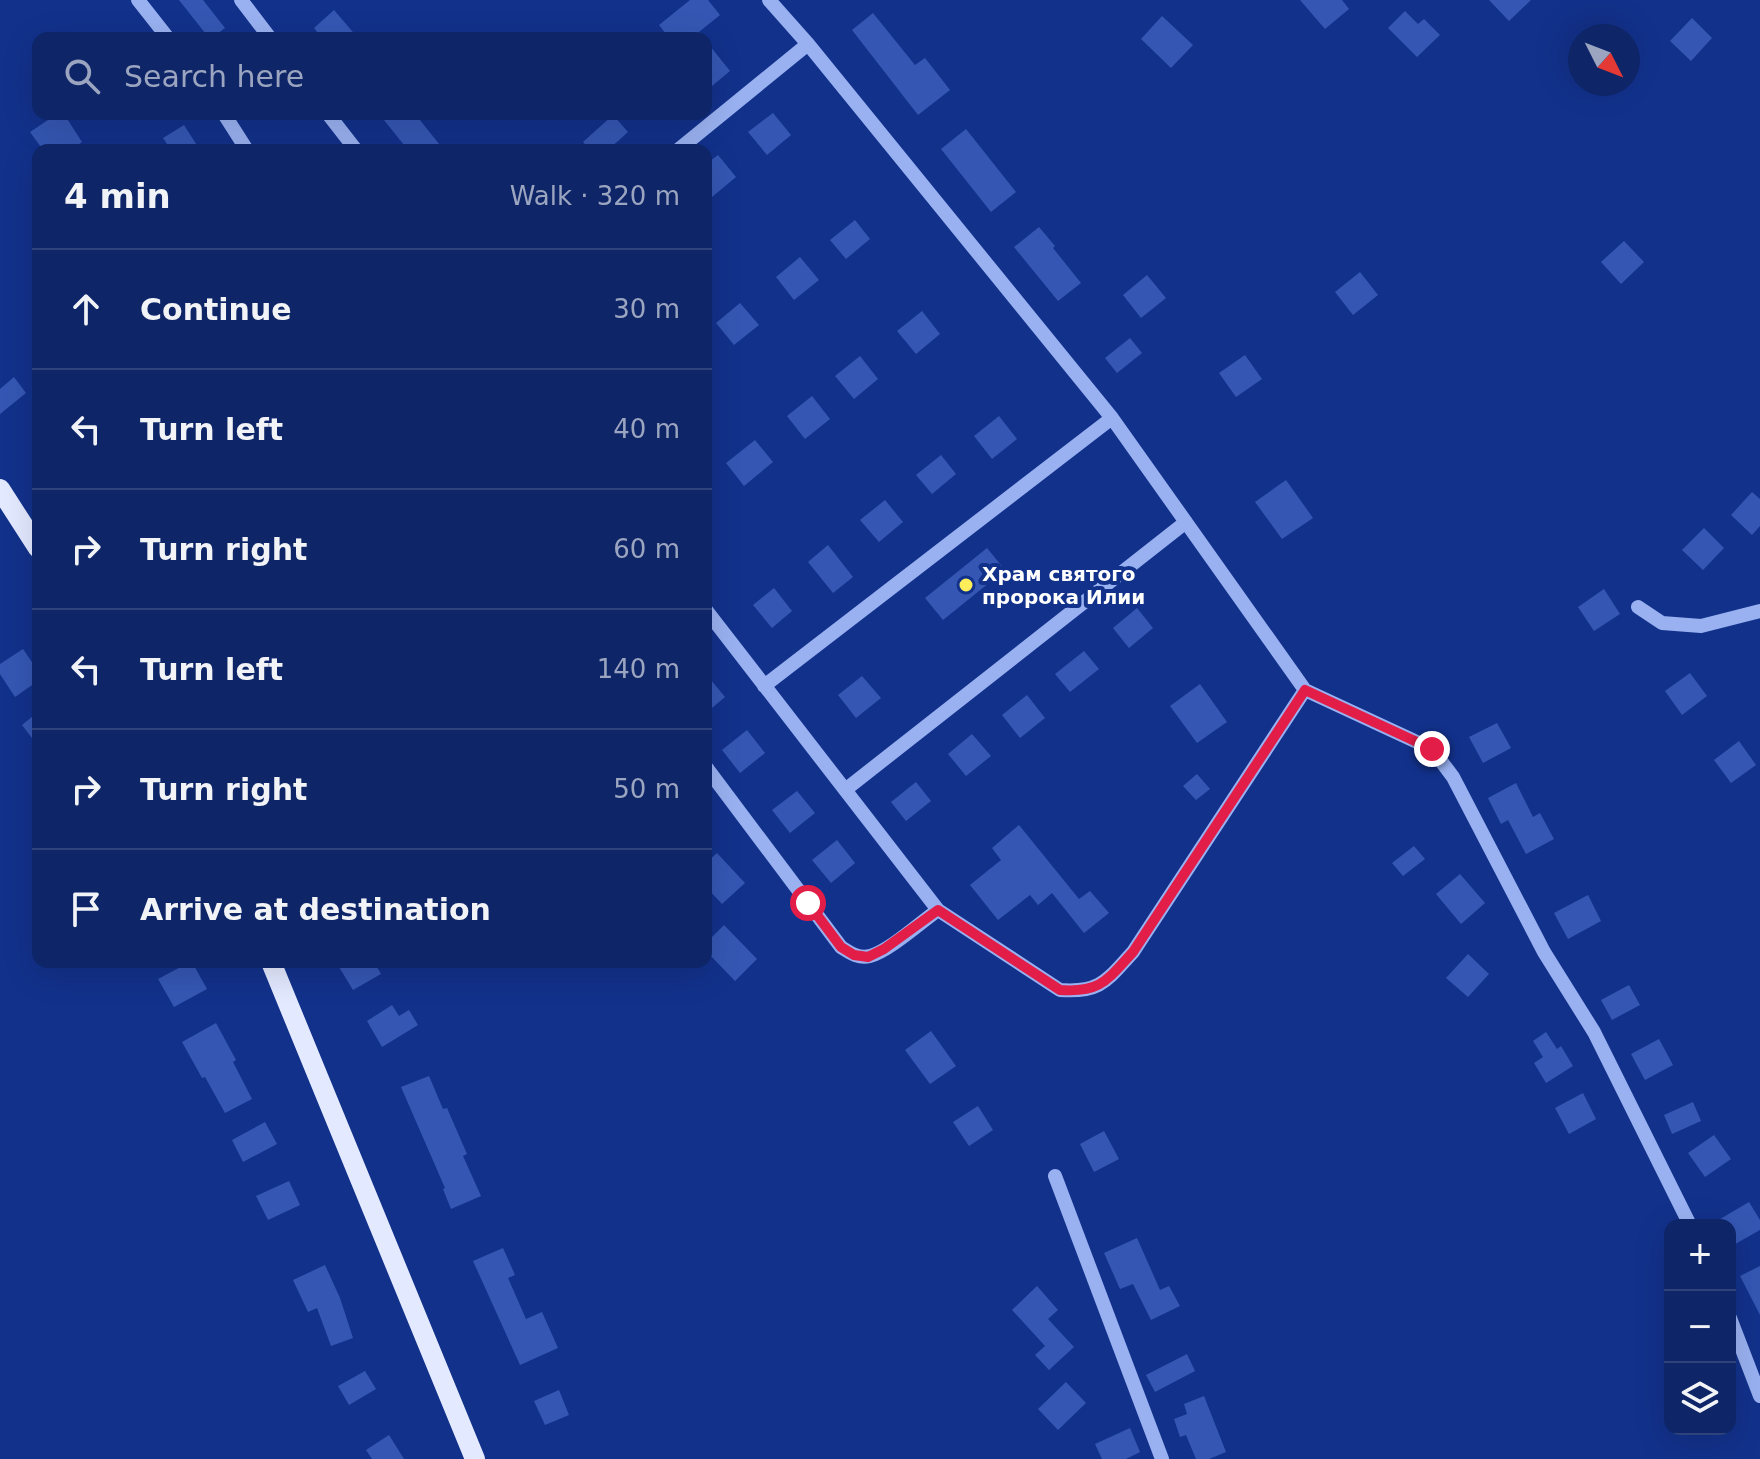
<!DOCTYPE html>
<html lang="en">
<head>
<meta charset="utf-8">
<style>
  :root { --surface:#0e2568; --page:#1c3171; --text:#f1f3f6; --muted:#9ba5c0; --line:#2e427c }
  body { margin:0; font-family:"DejaVu Sans",sans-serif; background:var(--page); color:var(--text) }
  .controls { position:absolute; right:24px; bottom:24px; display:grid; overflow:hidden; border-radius:16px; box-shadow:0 8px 32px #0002 }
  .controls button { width:72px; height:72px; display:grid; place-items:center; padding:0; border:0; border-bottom:2px solid var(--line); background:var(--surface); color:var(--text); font:40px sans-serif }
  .compass { position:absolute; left:1568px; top:24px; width:72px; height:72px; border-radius:50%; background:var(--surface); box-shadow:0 8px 32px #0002; rotate:132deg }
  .stop { position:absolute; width:24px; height:24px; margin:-18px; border:6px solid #e11d48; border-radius:50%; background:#fff }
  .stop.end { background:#e11d48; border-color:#fff; box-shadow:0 2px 8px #0008 }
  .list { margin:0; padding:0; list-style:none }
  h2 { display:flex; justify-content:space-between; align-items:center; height:104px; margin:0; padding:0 32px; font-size:34px }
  h2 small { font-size:26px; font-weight:400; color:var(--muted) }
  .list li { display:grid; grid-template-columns:52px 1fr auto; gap:24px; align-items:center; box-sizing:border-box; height:120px; padding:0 32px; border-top:2px solid var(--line) }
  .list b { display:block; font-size:30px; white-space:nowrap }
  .list em { font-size:26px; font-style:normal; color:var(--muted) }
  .icon { flex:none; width:44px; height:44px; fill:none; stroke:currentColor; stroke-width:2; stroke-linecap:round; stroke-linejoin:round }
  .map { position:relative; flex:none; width:1760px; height:1459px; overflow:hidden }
  .search { position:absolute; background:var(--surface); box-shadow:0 8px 32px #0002; left:32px; top:32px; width:680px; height:88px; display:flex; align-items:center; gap:20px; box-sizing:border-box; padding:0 28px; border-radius:16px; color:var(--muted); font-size:30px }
  .panel { position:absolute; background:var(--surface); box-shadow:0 8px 32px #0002; left:32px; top:144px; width:680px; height:824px; border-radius:16px }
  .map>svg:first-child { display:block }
  .building { fill:#3557b3 }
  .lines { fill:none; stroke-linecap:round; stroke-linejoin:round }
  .minor { stroke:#99b1f1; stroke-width:14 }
  .major { stroke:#e3e9ff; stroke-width:20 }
  .route { stroke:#e11d48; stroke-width:10 }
  .poi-dot { fill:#ffee59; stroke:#12318b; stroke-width:3 }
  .labels { text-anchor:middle; stroke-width:8; stroke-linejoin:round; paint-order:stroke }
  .poi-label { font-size:20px; font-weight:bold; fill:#fff; stroke:#12318b; text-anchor:start }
</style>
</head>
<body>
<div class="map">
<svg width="1760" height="1459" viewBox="0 0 1760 1459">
  <rect width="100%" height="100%" fill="#12318b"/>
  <path class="building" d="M179 0H203L225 28 212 38H209Z
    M690 0H708L720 15 699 32 704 38H669L659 25Z
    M1300 0H1342L1349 9 1325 29Z
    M1489 0H1531L1509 21Z
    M334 10 358 38H322L314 28Z
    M1405 11 1418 24 1424 19 1440 35 1417 57 1388 28Z
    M873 13 915 65 925 58 950 90 918 115 852 30Z
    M1162 16 1193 45 1171 68 1141 39Z
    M1692 18 1712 38 1691 61 1670 41Z
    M706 41 730 71 706 91Z
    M773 113 791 135 767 155 748 132Z
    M57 114H64L82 142 71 150H43L30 132Z
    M392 114H415L444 150H408L384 120Z
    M613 115 628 132 608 150H590L583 142Z
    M184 125 200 150H171L163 138Z
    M966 129 1016 192 991 212 941 149Z
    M718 155 736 177 712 197 706 190V164Z
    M855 220 870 239 846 259 830 240Z
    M1039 227 1055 246 1053 248 1081 283 1058 301 1014 247Z
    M1624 241 1644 262 1621 284 1601 262Z
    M800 257 819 280 794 300 776 277Z
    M1360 272 1378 295 1353 315 1335 292Z
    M1147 275 1166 298 1141 318 1123 295Z
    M740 303 759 325 734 345 716 323Z
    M922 311 940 334 916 354 897 331Z
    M1130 338 1142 353 1117 373 1105 358Z
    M1245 355 1262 379 1236 397 1219 373Z
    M860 356 878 379 854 399 835 376Z
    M14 377 26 393 0 414V389Z
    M812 396 830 419 805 439 787 416Z
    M999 416 1017 439 992 459 974 436Z
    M755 440 773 462 744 486 726 463Z
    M941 455 956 474 932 494 916 475Z
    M1286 480 1313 518 1282 539 1255 502Z
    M1752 492 1760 499V526L1752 535 1731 515Z
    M885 500 903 522 879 542 860 520Z
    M1704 528 1724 548 1703 570 1682 550Z
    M828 545 853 577 833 593 808 562Z
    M987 548 1005 570 943 620 925 598Z
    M774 588 792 611 772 628 753 605Z
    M1604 589 1620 614 1594 631 1578 607Z
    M1137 608 1153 628 1129 648 1113 628Z
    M23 649 38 671V681L15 697 0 674V664Z
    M1084 651 1099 669 1070 692 1055 674Z
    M1690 673 1707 696 1682 715 1665 691Z
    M706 674 725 697 706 713Z
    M862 676 881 698 856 718 838 695Z
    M1200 684 1227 722 1197 743 1170 706Z
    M1027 695 1045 718 1020 738 1002 715Z
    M38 712V746L22 725Z
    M1497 723 1511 748 1483 763 1469 737Z
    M747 730 765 753 740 773 722 750Z
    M972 734 991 756 966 776 948 754Z
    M1739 741 1756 765 1731 783 1714 760Z
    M1197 774 1210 789 1196 800 1183 786Z
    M916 782 931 801 906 821 891 802Z
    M1516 783 1533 817 1540 813 1554 839 1526 854 1508 820 1501 824 1488 798Z
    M797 791 815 813 790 833 772 810Z
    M1019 825 1079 899 1090 891 1109 913 1084 933 1052 893 1038 905 1030 895 998 920 970 885 1001 860 992 848Z
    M837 840 855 863 831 883 812 860Z
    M1414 846 1425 859 1403 876 1392 863Z
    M717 853 745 883 722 904 706 887V863Z
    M1460 874 1485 903 1461 924 1436 894Z
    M1588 895 1601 921 1568 939 1554 913Z
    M724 925 757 959 735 981 706 951V943Z
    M1468 954 1489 974 1468 997 1446 978Z
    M190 962H192L207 989 174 1007 158 979Z
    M336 962H374L381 974 353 990Z
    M1629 985 1640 1005 1612 1020 1601 1000Z
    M392 1005 399 1016 409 1010 418 1025 382 1047 367 1021Z
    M216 1023 236 1060 233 1062 252 1099 225 1113 205 1077 202 1078 182 1042Z
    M931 1031 956 1066 930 1084 905 1050Z
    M1546 1032 1557 1049 1561 1046 1573 1066 1546 1083 1534 1063 1543 1057 1533 1041Z
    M1659 1039 1673 1065 1645 1080 1631 1054Z
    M429 1076 443 1109 447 1108 467 1154 463 1156 481 1196 451 1209 443 1189 445 1188 401 1087Z
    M1583 1093 1596 1119 1569 1134 1555 1108Z
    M1693 1102 1701 1121 1672 1134 1664 1115Z
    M978 1106 993 1130 969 1146 953 1122Z
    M265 1122 277 1144 243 1162 232 1140Z
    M1104 1131 1119 1159 1094 1172 1080 1144Z
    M1714 1135 1731 1159 1705 1177 1688 1153Z
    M289 1181 300 1205 268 1220 256 1196Z
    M1749 1202 1760 1220V1230L1730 1247V1225H1710Z
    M1137 1238 1160 1290 1169 1286 1180 1306 1151 1320 1133 1284 1120 1289 1104 1253Z
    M503 1248 515 1275 508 1278 526 1319 542 1312 558 1348 520 1365 473 1261Z
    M325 1265 340 1298 353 1338 331 1346 317 1308 308 1312 293 1280Z
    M1760 1266V1315L1740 1276Z
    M1037 1286 1058 1310 1048 1319 1074 1347 1049 1370 1035 1355 1045 1346 1012 1310Z
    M1187 1354 1195 1371 1155 1392 1146 1375Z
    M365 1371 376 1389 349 1405 338 1386Z
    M1066 1382 1086 1403 1058 1430 1038 1409Z
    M559 1390 569 1415 545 1425 534 1401Z
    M1204 1396 1226 1452 1209 1459H1196L1186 1435 1180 1437 1174 1419 1187 1414 1184 1404Z
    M1130 1428 1140 1452 1126 1459H1102L1095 1444Z
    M389 1435 404 1459H372L366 1450Z"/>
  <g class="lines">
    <path class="minor" d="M138 0 168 38
      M241 0 270 38
      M769 0 808 44 1112 418 1305 690 1432 749 1453 777 1544 952 1594 1032 1690 1225
      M224 114 247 150
      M328 114 356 150
      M678 150 808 44
      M1638 607 1662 623 1701 626 1760 611
      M706 610 938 910 1060 990C1101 993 1107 980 1133 952L1305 690
      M764 686 1112 418
      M706 767 841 947C849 952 858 959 870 956 889 951 921 922 938 910
      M845 790 1186 522
      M1055 1176 1162 1459
      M1730 1318 1760 1396"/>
    <path class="major" d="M0 489 38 548
      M271 962 475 1459"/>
  </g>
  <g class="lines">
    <path class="route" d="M808 903 841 947 854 955 868 957 884 949 938 910 1060 990C1101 993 1107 980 1133 952L1305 690 1432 749"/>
  </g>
  <circle class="poi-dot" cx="966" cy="585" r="8"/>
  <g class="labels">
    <g class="poi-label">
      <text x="982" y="581">Храм святого<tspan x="982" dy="23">пророка Илии</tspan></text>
    </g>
  </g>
</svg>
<div class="controls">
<button>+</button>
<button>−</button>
<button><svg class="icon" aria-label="layers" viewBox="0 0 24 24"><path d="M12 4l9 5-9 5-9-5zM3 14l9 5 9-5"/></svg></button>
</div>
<svg class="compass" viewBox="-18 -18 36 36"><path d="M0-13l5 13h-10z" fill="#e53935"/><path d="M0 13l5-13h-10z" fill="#9ba5c0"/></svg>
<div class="stop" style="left:808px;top:903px"></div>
<div class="stop end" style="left:1432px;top:749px"></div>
<div class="search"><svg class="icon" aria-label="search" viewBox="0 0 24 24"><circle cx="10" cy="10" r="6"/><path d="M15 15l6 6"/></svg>Search here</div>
<section class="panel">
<h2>4 min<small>Walk · 320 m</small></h2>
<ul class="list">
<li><svg class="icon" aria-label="ahead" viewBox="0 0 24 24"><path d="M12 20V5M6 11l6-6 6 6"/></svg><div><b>Continue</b></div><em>30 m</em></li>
<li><svg class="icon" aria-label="left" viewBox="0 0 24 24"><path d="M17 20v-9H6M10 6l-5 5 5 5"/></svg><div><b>Turn left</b></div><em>40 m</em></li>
<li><svg class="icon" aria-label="right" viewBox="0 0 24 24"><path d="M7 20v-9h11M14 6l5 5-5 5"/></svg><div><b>Turn right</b></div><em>60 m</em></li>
<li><svg class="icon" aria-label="left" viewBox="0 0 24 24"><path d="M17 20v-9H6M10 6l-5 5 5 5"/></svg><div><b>Turn left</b></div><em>140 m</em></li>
<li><svg class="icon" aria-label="right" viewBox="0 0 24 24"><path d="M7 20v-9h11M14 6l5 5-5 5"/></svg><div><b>Turn right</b></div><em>50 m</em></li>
<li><svg class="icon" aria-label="arrive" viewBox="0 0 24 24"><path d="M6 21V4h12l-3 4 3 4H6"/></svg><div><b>Arrive at destination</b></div></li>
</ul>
</section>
</div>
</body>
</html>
